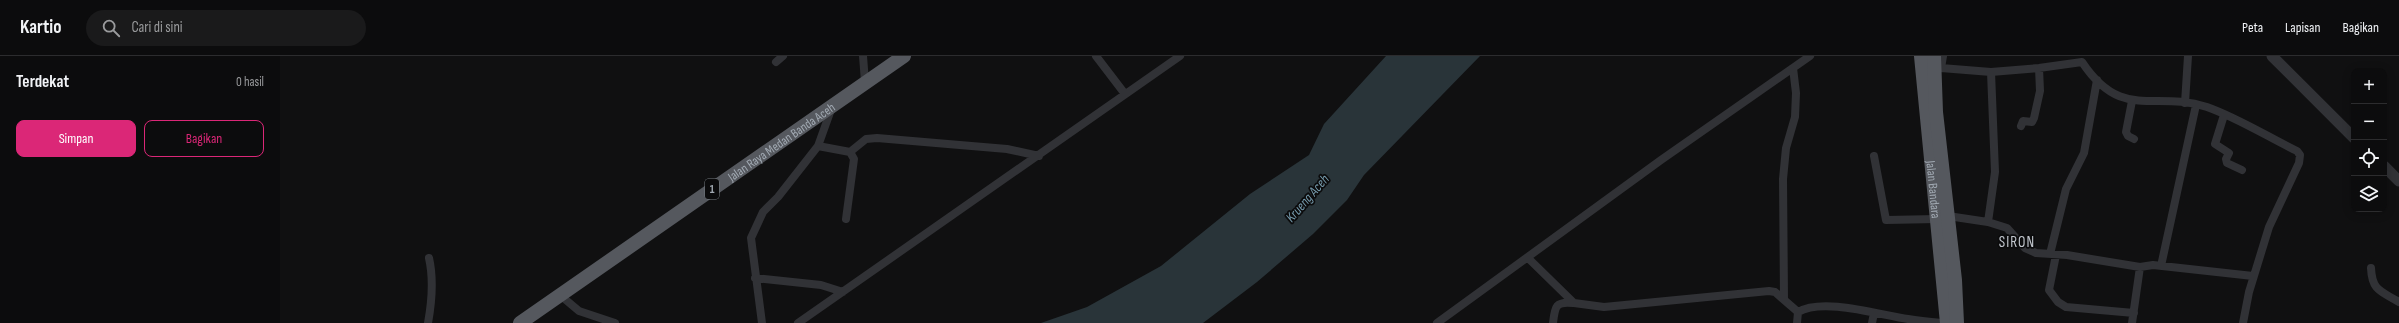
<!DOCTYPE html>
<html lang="id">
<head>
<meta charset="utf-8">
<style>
  :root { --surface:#0c0c0d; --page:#1a1a1b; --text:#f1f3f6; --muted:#9a9b9d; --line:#2c2c2e; --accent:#db2777 }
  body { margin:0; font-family:"Sofia Sans Condensed",sans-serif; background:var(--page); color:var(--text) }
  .controls { position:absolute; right:12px; top:12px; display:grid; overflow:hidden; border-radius:8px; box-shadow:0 2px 10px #0003 }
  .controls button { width:36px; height:36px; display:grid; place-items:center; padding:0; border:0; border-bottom:1px solid var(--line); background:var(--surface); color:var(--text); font:20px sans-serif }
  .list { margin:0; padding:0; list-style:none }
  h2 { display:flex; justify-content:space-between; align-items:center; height:52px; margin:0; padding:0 16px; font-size:17px }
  h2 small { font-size:13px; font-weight:400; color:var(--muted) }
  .actions { display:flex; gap:8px; padding:12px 16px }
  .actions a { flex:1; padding:9px 0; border:1px solid var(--accent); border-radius:8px; text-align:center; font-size:14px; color:var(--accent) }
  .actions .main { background:var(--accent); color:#fff }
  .icon { flex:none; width:22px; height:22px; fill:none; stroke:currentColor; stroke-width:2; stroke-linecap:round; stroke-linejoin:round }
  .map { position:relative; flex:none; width:2119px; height:267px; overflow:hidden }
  header { display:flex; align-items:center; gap:24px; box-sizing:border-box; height:56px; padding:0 20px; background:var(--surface); border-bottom:1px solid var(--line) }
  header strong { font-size:19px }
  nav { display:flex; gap:22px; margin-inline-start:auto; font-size:14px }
  .search { width:280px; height:36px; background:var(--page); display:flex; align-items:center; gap:10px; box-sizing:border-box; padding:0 14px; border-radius:22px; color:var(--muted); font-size:15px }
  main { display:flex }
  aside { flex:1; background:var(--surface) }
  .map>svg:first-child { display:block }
  .water { fill:#293439 }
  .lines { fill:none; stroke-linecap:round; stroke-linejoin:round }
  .minor { stroke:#313236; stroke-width:8 }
  .tertiary { stroke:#313236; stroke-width:11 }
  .trunk { stroke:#55585e; stroke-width:14 }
  .labels { text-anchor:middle; stroke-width:3.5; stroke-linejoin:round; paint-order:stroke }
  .shield { fill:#0b0b0c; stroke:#747a80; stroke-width:1 }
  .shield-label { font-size:12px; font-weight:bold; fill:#a1a9b2 }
  .street-label { font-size:13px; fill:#a1a9b2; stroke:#0b0b0c }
  .water-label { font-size:14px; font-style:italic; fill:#779cae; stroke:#0b0b0c }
  .quarter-label { font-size:15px; letter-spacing:1px; fill:#c2c7ce; stroke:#0b0b0c }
</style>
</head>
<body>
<header>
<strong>Kartio</strong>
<div class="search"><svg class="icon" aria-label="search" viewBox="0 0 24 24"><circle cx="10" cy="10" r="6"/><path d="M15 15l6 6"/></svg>Cari di sini</div>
<nav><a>Peta</a><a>Lapisan</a><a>Bagikan</a></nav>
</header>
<main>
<aside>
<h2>Terdekat<small>0 hasil</small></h2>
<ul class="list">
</ul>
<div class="actions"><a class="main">Simpan</a><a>Bagikan</a></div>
</aside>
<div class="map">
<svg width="2119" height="267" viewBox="0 0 2119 267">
  <rect width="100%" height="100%" fill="#101011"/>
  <path class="water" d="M1106 0H1200L1084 119 1067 144 1033 178 977 226 923 267H761L807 251 881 210 970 138 1029 99 1044 68Z"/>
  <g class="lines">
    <path class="minor" d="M583 0 585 26
      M816 0 845 38
      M496 6 503 0
      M1661 12 1663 0
      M1655 13 1661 12 1711 16 1715 116 1708 166 1727 172 1745 192 1756 197 1787 199 1860 211 1873 209 1973 220
      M1711 16 1759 12 1802 6C1842 66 1874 34 1927 51 1958 62 1988 81 2017 95L2020 99 2019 107 1989 171 1969 236 1963 267
      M1852 45 1846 76 1848 80 1854 83
      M1905 47 1908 0
      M1944 59 1935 88 1949 97 1946 103 1947 107 1962 114
      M1741 70 1743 65 1752 66 1754 62 1760 35 1759 12
      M538 90 570 96 586 83 597 82 727 93 759 100
      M1594 100 1606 164 1657 163
      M1668 160 1708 166
      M566 163 574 103 570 96
      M1770 198 1786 133 1804 97 1817 24
      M1776 199 1769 234 1778 246 1786 251 1854 257
      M1248 202 1294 247 1324 251 1489 235 1495 236 1518 256
      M1881 210 1916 49
      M2091 212C2092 235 2101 235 2119 246
      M475 222 541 229 563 236
      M280 239 299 255 335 267
      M1504 242 1503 123 1506 92 1515 61 1516 37 1513 12
      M1518 256C1543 241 1600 259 1628 263 1639 265 1650 266 1662 267
      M148 267C152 245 154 224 149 202
      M482 267 471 182 483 156 498 141 538 90 552 51
      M518 267 900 0
      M1157 267 1381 104 1530 0
      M1273 267C1275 251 1275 245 1293 247
      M1517 267 1518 256
      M1592 267 1594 257
      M1852 267 1860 211"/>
    <path class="tertiary" d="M1992 0 2074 82
      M2104 110 2119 125"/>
    <g class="trunk">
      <path id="s1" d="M1641 0 1667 267"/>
      <path d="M1654 0 1656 56 1675 224 1677 267"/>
      <path id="s2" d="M240 267 624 0"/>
    </g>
  </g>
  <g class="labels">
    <rect class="shield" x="425" y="123" width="14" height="20" rx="3"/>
    <g class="shield-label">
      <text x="432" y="137">1</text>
    </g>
    <g class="street-label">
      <text dy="5" stroke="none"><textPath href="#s2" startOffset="318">Jalan Raya Medan Banda Aceh</textPath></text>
      <text dy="5" stroke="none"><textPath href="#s1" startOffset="134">Jalan Bandara</textPath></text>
    </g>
    <g class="water-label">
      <text transform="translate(1027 142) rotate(-49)" y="5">Krueng Aceh</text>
    </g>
    <g class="quarter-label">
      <text x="1737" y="191">SIRON</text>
    </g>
  </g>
</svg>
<div class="controls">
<button>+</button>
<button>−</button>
<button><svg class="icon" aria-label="locate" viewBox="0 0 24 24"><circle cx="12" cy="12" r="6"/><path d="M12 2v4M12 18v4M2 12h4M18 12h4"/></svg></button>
<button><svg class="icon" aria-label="layers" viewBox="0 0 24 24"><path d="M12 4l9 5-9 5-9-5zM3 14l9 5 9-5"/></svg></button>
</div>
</div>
</main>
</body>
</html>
